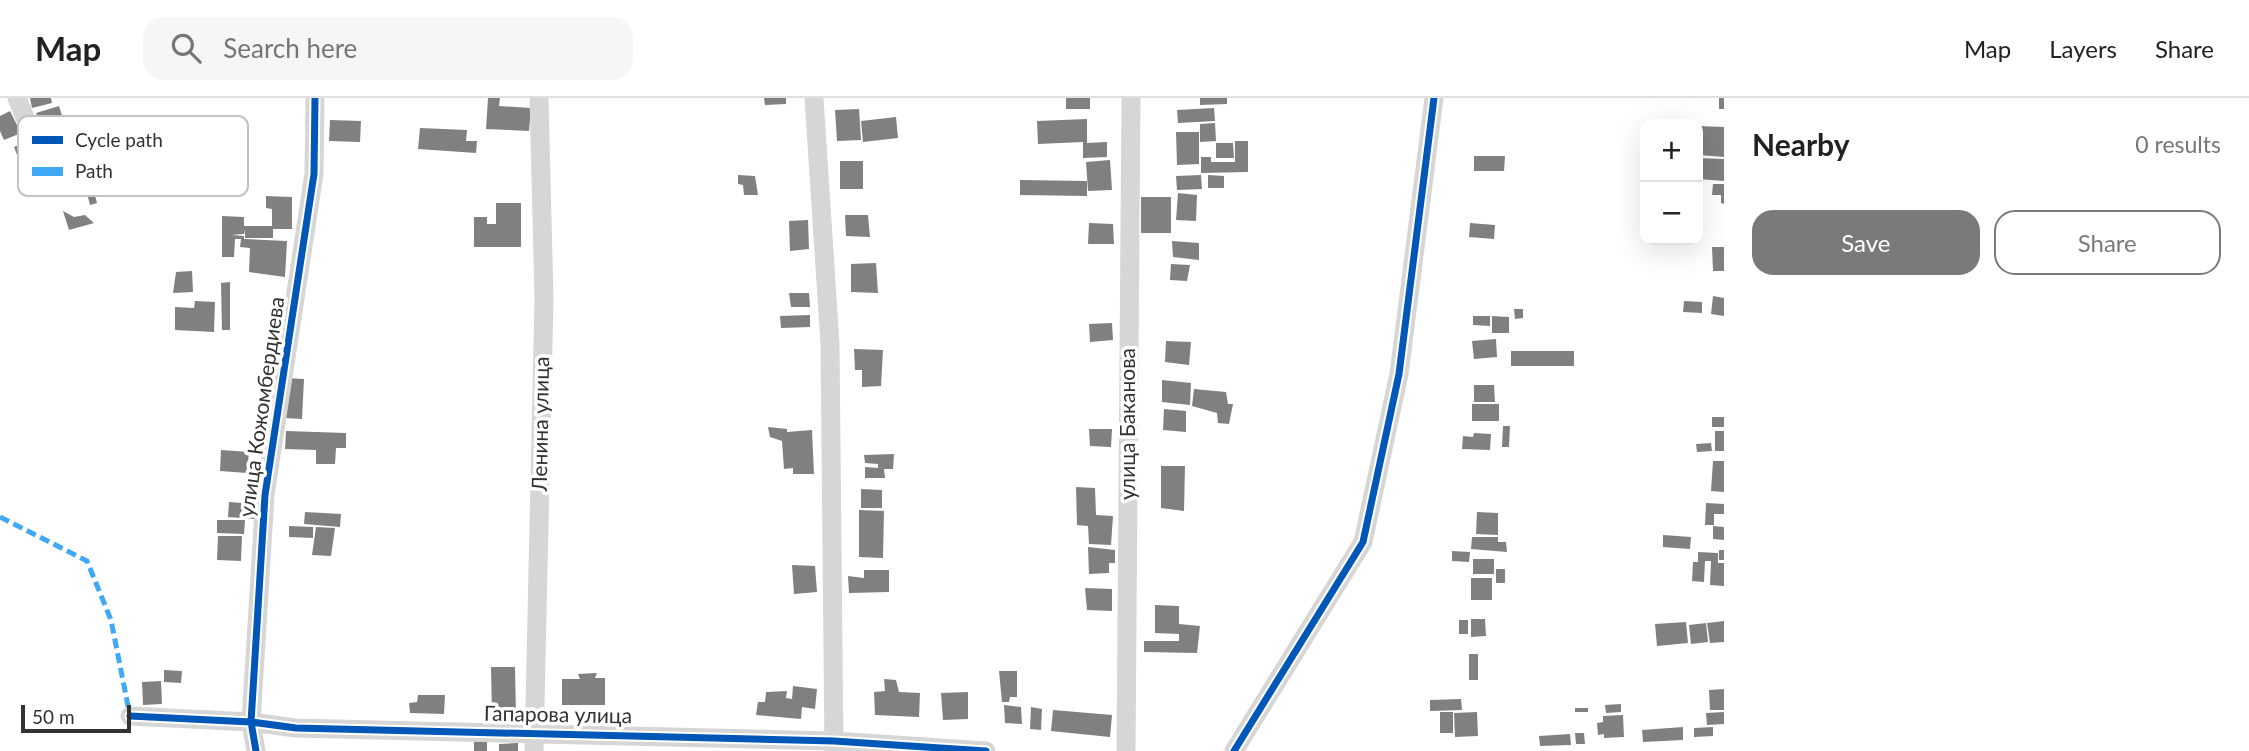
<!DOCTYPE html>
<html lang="en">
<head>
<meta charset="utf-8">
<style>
  :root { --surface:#fff; --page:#f6f6f6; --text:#222; --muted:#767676; --line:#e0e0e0; --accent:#7a7a7a }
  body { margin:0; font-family:Lato,sans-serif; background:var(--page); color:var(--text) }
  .controls { position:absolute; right:21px; top:21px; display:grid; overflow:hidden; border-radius:14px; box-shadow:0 7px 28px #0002 }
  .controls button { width:63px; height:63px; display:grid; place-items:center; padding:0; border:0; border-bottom:2px solid var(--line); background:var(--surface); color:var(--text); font:35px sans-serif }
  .scale { position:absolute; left:21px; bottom:18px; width:110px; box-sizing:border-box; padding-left:7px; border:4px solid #323232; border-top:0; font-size:19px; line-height:24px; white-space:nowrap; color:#323232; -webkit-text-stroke:5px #fff; paint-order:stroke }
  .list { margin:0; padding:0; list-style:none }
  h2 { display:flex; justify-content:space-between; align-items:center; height:91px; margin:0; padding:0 28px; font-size:30px }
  h2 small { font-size:23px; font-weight:400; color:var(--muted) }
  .actions { display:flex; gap:14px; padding:21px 28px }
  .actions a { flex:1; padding:16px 0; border:2px solid var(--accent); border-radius:21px; text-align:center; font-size:24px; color:var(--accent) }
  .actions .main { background:var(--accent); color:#fff }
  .icon { flex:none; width:38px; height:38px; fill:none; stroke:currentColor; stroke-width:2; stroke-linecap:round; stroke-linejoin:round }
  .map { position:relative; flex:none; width:1724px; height:653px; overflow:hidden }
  header { display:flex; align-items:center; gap:42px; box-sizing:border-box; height:98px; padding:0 35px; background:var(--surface); border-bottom:2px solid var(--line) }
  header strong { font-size:33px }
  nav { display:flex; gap:38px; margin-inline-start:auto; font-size:24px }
  .search { width:490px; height:63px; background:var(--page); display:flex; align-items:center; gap:18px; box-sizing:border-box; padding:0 24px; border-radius:21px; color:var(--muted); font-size:26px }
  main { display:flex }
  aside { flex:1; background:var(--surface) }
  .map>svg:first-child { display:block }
  .building { fill:#808080 }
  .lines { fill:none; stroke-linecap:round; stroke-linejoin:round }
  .minor { stroke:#d6d6d6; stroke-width:19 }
  .quiet { stroke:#3fa9f5; stroke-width:5; stroke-dasharray:10 5; stroke-linecap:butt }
  .cycleway-casing { stroke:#fff; stroke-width:11 }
  .cycleway { stroke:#0057b8; stroke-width:7 }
  .labels { text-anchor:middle; stroke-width:7; stroke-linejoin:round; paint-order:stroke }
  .street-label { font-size:21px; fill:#323232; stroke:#fff }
  .key { fill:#fff; stroke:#c2c2c2; stroke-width:2 }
  .key-label { font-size:19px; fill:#323232 }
</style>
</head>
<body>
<header>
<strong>Map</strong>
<div class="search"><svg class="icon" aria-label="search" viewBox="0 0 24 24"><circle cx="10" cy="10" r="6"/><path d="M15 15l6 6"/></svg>Search here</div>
<nav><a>Map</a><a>Layers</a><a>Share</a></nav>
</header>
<main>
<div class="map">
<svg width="1724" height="653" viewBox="0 0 1724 653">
  <rect width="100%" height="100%" fill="#fff"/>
  <path class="building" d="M30 0H51L52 5 32 10Z
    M488 0H500L499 8 531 10 529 33 486 31Z
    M764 0H786V6L765 7Z
    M1066 0H1090V11H1066Z
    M1200 0H1227V6L1200 7Z
    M1719 0H1724V11H1719Z
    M59 8 65 27 43 34 36 15Z
    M1214 10 1215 23 1178 25 1177 12Z
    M859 11 861 42 837 43 835 12Z
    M10 13 21 35 4 42 0 33V18Z
    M896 19 898 40 863 44 861 23Z
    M1087 21V45L1107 44V59L1083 60V44L1038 46 1037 23Z
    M93 22 96 34 85 37 94 36 92 45 100 43 107 69 89 74 97 105 90 107 82 76 67 80 62 58 56 60 54 55 85 47 84 44 50 52 46 34Z
    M330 22 361 23 360 44 329 43Z
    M1215 25 1216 43 1200 44V26Z
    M1698 28 1724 29V59L1698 57Z
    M420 30 467 32 466 43H477L476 55 418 51Z
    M1176 34H1199V66L1177 67Z
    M29 43 35 59 20 65 14 49Z
    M1235 43H1248V74L1201 75V59H1211V64H1235Z
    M1216 45H1233L1234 60H1216Z
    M1474 58H1505L1504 73H1474Z
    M1698 60 1724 61V83L1698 81Z
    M1110 62 1112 92 1088 93 1086 64Z
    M840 63H863V91H840Z
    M738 77 755 78 758 97H744L743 87 738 86Z
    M1201 77 1202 91 1177 92 1176 78Z
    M1208 77 1224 78V90H1208Z
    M1020 82 1087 83V98L1020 97Z
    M1713 86H1724V106L1721 105V97H1712Z
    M1178 95 1197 97 1196 123 1176 122Z
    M266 98 292 99V131H273V140H245V132L244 136 231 137 244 138V141L287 143 285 179 249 174 250 150 240 149 241 141H235L234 159H222V118L244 119V128H272V111L266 110Z
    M1141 99H1171V135H1141Z
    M496 105H521V149H474V119H487V126H496Z
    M63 113 74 119 85 117 94 125 69 132Z
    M845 117H868L870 139 846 138Z
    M808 122 809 151 790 153 789 123Z
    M1089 125 1113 126 1114 146H1088Z
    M1470 125 1495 127 1494 141 1469 139Z
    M1172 143 1199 145V162L1173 159Z
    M1712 149H1724V173H1713Z
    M876 165 878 195 851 194V166Z
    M1171 166 1190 167 1187 183 1170 182Z
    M192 173 193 194 173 195 176 174Z
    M230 184V232H222L221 185Z
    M789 195H809L810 209H791Z
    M1713 198 1724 200V218L1711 216Z
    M195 203 215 204 214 234 175 232V209L194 210Z
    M1684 203 1702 204V215L1683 214Z
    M1514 211H1523V220L1515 221Z
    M810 217V229L781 230 780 218Z
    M1473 218H1490V228L1473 227Z
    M1492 218 1509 219V235H1492Z
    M1112 225 1113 242 1090 244 1089 226Z
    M1496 241 1497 259 1474 261 1472 243Z
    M1166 243 1191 244 1189 267 1165 264Z
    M854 251 883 252 881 288 862 289V272H855Z
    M1511 253H1574V268H1511Z
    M286 280 304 281 302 321 284 320Z
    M1162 282 1191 285 1190 307 1162 304Z
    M1474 287H1494L1495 304H1474Z
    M1194 291 1226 294 1228 306H1233L1229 326 1218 325 1217 315 1192 308Z
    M1472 306H1499V323H1472Z
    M1164 311 1186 313V334L1163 332Z
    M1712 319H1724V329H1712Z
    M1503 328H1510L1509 349H1502Z
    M768 329 787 331V334L812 332 814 376H793V370L784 371 782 343 770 339Z
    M1089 331H1112L1111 349 1090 348Z
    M286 333 346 335V350H336L335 366H316V352L285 351Z
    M1715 333H1724V353H1715Z
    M1474 335 1491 336 1490 352 1462 351 1463 338 1473 339Z
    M1711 345 1712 353 1697 354 1696 346Z
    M221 352 249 354 247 375 220 373Z
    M894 356 893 371H884L885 380H865V369L878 370V366L865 365 864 357Z
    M1713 363H1724V394L1711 393Z
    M1161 368H1185L1184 413 1161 410Z
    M1076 389 1095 390 1096 417 1113 418 1111 447 1089 446 1088 428 1077 427Z
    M861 391 882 392V410H861Z
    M229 404 257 406 256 421 228 419Z
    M1706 405 1724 406V416H1714V427H1705Z
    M859 412 884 413 883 460 859 459Z
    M305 414 341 416 340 429 304 426Z
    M1477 414 1498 415V437L1476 436Z
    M217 422H245L244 436 217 435Z
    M289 428 313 429V440L289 439Z
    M1713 428 1724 429V442L1713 441Z
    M316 429 335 430 331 458 312 457Z
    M1663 437 1691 439 1690 451 1663 449Z
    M218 438H242L241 463 217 462Z
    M1472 439H1498V444H1506L1507 454 1471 451Z
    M1088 449 1115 452V465H1109V475L1089 476Z
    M1719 452H1724V462H1719Z
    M1452 453 1470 454 1469 464 1452 463Z
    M1698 454 1718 455V465H1724V488L1710 487 1711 463H1705L1704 484 1692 483 1693 464H1698Z
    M1473 461H1494V476H1473Z
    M792 467 815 468 817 494 794 496Z
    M1496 471H1505V485H1496Z
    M864 472H889V494L849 495 848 478 864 480Z
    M1471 480H1492V502H1471Z
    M1085 490 1112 491V513L1087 512Z
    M1155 507 1179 508V526L1200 528 1197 555 1144 554V543H1179V536L1155 535Z
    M1471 521H1485L1486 538 1471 539Z
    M1459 522H1468V536H1459Z
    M1724 523V544L1710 545 1707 525Z
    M1686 524 1688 545 1657 548 1655 526Z
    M1706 525 1708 544 1691 546 1689 527Z
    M1469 556H1478V582H1469Z
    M491 569H515L516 618H492Z
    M164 572 182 573 181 585 164 584Z
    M999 573H1017V599H1010L1009 604H1002Z
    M597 575 595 580H605V607H562V581H580L578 576Z
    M884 581 896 582 899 594 920 595 919 619 875 617 874 594 885 593Z
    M161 583 162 606 143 607 142 584Z
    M793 588 817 591 815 611 802 609 801 621 756 617 758 604H765L766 594 787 593 786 600 792 601Z
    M1724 591V612H1710L1709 592Z
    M968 594V621L943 622 941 595Z
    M418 597H445L444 616 410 615 409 605 417 604Z
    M1461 601 1462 612 1430 613V602Z
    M1621 606V614L1606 615 1605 607Z
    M1004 607 1021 609 1022 626 1005 625Z
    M1031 609 1042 611 1041 632 1030 631Z
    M1575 610H1588V614H1575Z
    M1053 612 1112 617 1110 639 1051 633Z
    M1440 614H1453V635H1440Z
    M1477 614 1478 638 1455 639 1454 615Z
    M1724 614V626L1707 627 1706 615Z
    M1623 617 1624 639 1604 640V636L1598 637 1597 625 1603 624V618Z
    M1683 629V642L1643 644 1642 632Z
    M1713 629V638L1694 639V630Z
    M1575 635H1584L1585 646H1576Z
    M1570 636 1571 647 1540 648 1539 638Z
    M474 642H487V653H474Z
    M518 645V653H499V646Z"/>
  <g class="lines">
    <path class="minor" d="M17 0 49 77
      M814 0 830 246 834 653
      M130 618 251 624 296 630 834 643 986 653
      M256 653 251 624 265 397 314 76 315 0
      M534 653 544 201 539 0
      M1126 653 1131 0
      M1234 653 1363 444 1399 276 1434 0"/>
    <path class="quiet" d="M0 419 87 463 111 522 130 618"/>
    <g class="cycleway-casing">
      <path id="cycleway" d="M130 618 251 624 296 630 834 643 986 653
        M256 653 251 624 265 397 314 76 315 0
        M1234 653 1363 444 1399 276 1434 0"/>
    </g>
    <use href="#cycleway" class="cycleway"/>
  </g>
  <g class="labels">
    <g class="street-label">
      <text transform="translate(262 309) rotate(-82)" y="7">улица Кожомбердиева</text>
      <text transform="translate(541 326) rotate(-89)" y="7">Ленина улица</text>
      <text transform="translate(1128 326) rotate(-90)" y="7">улица Баканова</text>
      <text transform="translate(558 617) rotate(1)" y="7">Гапарова улица</text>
    </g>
  </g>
  <rect x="18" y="18" width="230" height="80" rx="10" class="key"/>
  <rect x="32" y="38" width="31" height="8" fill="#0057b8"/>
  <rect x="32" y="69" width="31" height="9" fill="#3fa9f5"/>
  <g class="key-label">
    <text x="75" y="49">Cycle path</text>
    <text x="75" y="80">Path</text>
  </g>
</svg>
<div class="controls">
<button>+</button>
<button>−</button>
</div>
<div class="scale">50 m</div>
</div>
<aside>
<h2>Nearby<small>0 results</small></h2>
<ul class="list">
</ul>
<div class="actions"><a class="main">Save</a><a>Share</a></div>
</aside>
</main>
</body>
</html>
